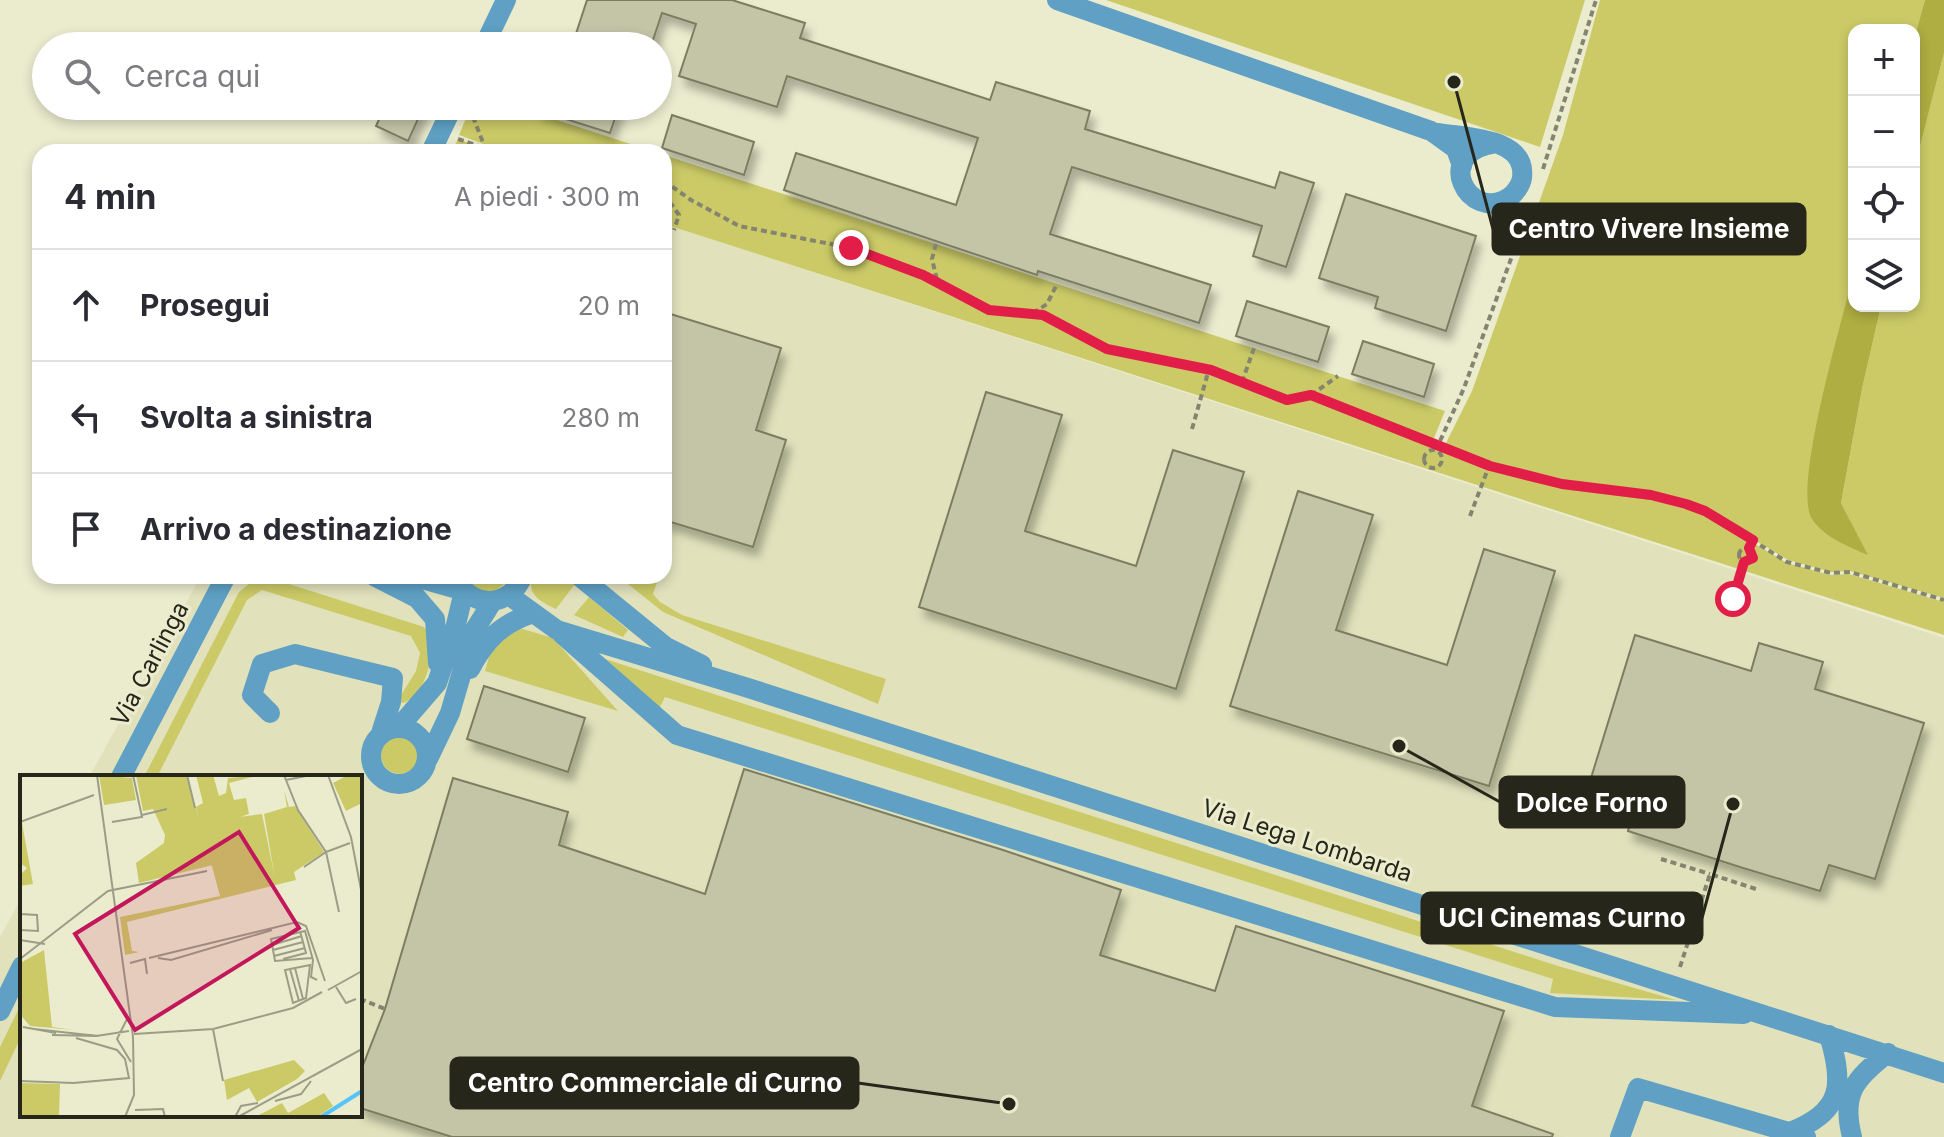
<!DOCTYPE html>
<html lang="it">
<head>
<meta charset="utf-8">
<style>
  :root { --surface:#fff; --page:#f2f2f3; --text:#2b2b33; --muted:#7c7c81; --line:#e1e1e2 }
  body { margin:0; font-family:Inter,sans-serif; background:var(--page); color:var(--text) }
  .controls { position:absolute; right:24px; top:24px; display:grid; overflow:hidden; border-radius:16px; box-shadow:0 4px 12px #0003 }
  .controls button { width:72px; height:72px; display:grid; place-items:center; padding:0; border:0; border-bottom:2px solid var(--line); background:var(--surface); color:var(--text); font:40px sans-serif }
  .stop { position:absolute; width:24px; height:24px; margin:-18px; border:6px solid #e11d48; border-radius:50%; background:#fff }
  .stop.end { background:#e11d48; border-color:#fff; box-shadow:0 2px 8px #0008 }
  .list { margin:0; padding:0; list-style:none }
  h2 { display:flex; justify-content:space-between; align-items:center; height:104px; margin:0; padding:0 32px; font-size:34px }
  h2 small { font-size:26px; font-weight:400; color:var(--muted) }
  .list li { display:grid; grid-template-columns:52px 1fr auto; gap:24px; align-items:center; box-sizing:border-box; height:112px; padding:0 32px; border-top:2px solid var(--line) }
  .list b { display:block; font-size:30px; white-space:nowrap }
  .list em { font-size:26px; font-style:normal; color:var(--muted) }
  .icon { flex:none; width:44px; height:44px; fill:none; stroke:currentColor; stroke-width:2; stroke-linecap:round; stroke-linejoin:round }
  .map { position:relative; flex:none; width:1944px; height:1137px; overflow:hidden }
  .search { position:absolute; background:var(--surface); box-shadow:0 4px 12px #0003; left:32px; top:32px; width:640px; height:88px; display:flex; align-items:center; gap:20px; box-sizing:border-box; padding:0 28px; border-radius:44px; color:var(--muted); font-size:30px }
  .panel { position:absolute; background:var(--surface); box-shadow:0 4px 12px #0003; left:32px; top:144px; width:640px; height:440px; border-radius:24px }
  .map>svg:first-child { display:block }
  .built { fill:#e1e2bc }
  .green { fill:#cbca67 }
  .forest { fill:#afae42 }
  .building { fill:#c4c5a7; stroke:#7c7d61; stroke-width:2; filter:url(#shadow) }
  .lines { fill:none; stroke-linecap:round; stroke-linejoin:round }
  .path { stroke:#848470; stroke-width:4; stroke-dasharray:6 4; stroke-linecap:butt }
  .minor { stroke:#5fa0c4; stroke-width:20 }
  .route { stroke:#e11d48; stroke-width:10 }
  .labels { text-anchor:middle; stroke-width:6; stroke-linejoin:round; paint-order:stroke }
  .street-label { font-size:24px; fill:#26261b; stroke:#ebecce }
  .inset-river { fill:none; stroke:#55c4fc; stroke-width:4 }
  .inset-road { fill:none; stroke:#9c9d86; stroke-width:2 }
  .view { fill:#c2185b; fill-opacity:0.15; stroke:#c2185b; stroke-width:4 }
  .inset-edge { fill:none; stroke:#26261b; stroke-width:4 }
  .leader { fill:none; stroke:#26261b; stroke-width:3 }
  .callout-dot { fill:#26261b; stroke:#ebecce; stroke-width:3 }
  .callout { fill:#26261b; stroke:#26261b; stroke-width:3 }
  .callout-label { font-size:26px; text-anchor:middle; font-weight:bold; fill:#fff }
</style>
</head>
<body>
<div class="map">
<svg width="1944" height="1137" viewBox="0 0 1944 1137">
  <defs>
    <filter id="shadow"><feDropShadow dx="5" dy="9" stdDeviation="4" flood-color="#0004"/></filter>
  </defs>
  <rect width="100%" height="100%" fill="#ebecce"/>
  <path class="built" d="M664 224 1944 638V1137H0V937L22 897V1115H360V777H89L201 576H664Z"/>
  <path class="green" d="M1106 0H1585L1540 147Z
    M1600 0H1925L1914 40V30H1854V273L1808 500C1814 533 1839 543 1867 554L1841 503 1862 389 1881 306H1914V170L1944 53V598L1850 571 1831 572 1788 560 1705 510 1686 502 1651 493 1563 482 1490 464 1444 447 1472 391 1563 135Z
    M471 106H514L655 152H490L486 145 459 135Z
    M458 139 486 149 487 152H452Z
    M664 155 1445 411 1430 448 1491 469 1561 486 1650 499 1704 514 1787 563 1830 575 1849 574 1944 602V635L664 224Z
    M465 576H514L493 593 476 589Z
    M532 576H565L575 584 556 609C540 601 527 595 532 576Z
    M618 576H659L653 594 660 602 682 615 886 679 878 704 663 612Z
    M267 577 424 627 435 644C429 665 425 696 403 703L398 700 416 671 420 653 411 636 262 590 247 600 157 777H144L239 592 250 583Z
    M589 597 628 630 623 637 574 615Z
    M516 627 553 638 618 711 485 671 490 653Z
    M602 658 1558 966 1676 1000 1550 993 1553 979 665 697 659 709Z
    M381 755a19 19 0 1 1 38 0a19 19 0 1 1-38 0Z
    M22 1002V1035L0 1081V1047Z"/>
  <path class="forest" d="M1925 0H1944V53L1914 170V39Z
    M1854 272V306H1881L1862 389 1841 503 1868 555C1849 547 1825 538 1812 519 1792 488 1844 314 1854 272Z"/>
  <path class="building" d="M587 0H732L805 23 800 38 990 100 996 82 1090 111 1085 129 1275 188 1280 172 1314 183 1286 267 1253 256 1262 226 1072 167 1050 234 1211 285 1199 323 1038 271 1037 275 784 190 796 153 956 205 978 138 787 76 777 107 679 76 696 24 662 13 651 46H572Z
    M385 106H424L408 141 376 126Z
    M538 106H619L610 133 537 110Z
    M672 115 754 142 744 175 662 148Z
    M1346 194 1476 236 1446 331 1375 308 1378 297 1319 278Z
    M1247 301 1329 327 1318 362 1236 336Z
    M664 312 781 348 756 430 786 440 753 547 664 520Z
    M1363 341 1434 364 1424 397 1352 374Z
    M986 392 1062 415 1025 531 1136 566 1173 450 1244 472 1176 689 919 607Z
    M1298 491 1373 515 1336 630 1447 665 1484 549 1555 571 1489 786 1230 706Z
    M1635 635 1751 671 1759 643 1823 662 1815 689 1924 723 1875 879 1829 865 1820 891 1743 868 1628 831 1635 806 1587 791Z
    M484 686 585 718 568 772 467 739Z
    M744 769 1003 850 1121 890 1100 955 1215 991 1236 926 1504 1011 1472 1106 1553 1134 1552 1137H452L360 1108V1073L385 1009 453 778 568 812 559 845 705 894Z"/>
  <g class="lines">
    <path class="path" d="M473 117 486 150
      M458 139 496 152
      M1543 169 1596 0
      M664 181 691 200 739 226 851 248 923 275 989 310 1043 315 1107 349 1209 369 1287 400 1311 395 1490 466 1562 484 1651 495 1686 504 1722 521 1787 562 1831 573 1850 572 1944 600
      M664 194 679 215 674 230
      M936 244 932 259 938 284
      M1033 313 1047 304 1057 284
      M1242 382 1254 348
      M1311 395 1338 376
      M1192 429 1209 369
      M1424 459a9 9 0 1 1 18 0a9 9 0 1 1-18 0Z
      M1436 450 1464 388 1528 212
      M1470 516 1489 466
      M1739 555a7 7 0 1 1 14 0a7 7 0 1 1-14 0Z
      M1733 599 1744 562
      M1661 859 1710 874
      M1680 967 1710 874 1759 890
      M360 999 385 1009"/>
    <path class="minor" d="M1057 0 1431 131 1456 149 1462 166
      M484 46 506 0
      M1439 133C1466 138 1527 137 1522 178 1521 185 1514 195 1508 198 1469 223 1430 152 1496 143
      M431 152 453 106
      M374 576 417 598 435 619 438 663
      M579 576 666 647 702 665
      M457 580C473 610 510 607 523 576
      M510 596 557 630 745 687 1944 1073
      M563 635 677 735 1555 1007 1744 1014
      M470 669C486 639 501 624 533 613
      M270 713 252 695 262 664 295 654 393 678 391 702 381 733
      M399 727 437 683 454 633 464 591 411 576
      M371 756a28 28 0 1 1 56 0a28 28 0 1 1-56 0Z
      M428 759 450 713 474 631 492 602
      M121 777 226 576
      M0 1011 22 966
      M1790 1132C1843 1112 1844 1084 1829 1035
      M1620 1137 1638 1088 1806 1137
      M1852 1137C1841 1094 1855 1078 1888 1053"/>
  </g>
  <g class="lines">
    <path class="route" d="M851 248 923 275 989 310 1043 315 1107 349 1211 370 1287 400 1311 395 1490 466 1562 484 1651 495 1686 504 1705 511 1753 540 1749 548 1753 558 1744 562 1733 599"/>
  </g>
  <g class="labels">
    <g class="street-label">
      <text transform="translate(150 664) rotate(-62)" y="8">Via Carlinga</text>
      <text transform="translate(1307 841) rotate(18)" y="8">Via Lega Lombarda</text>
    </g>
  </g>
  <g transform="translate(20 775)">
    <rect width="342" height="342" fill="#ebecce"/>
    <path d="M79 0 112 3 116 25 84 30ZM116 0H166L193 90 119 108 116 88 144 68 145 60 133 34 123 36ZM176 0H193L199 21 206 18 208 3 240 0 209 8 214 25 226 23 229 39 220 42 242 39 255 103 244 39 267 32 264 15 269 32 275 31 304 77 274 97 276 105 107 147 112 176 119 177 105 180 100 142 200 121 176 32 183 28ZM328 0H342V28L326 36 313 8ZM2 48 13 109 0 111V100L7 93 0 88ZM24 175 32 252 54 255 10 251 0 239V188ZM274 285 285 296 277 304 237 327 229 313 207 325 204 305ZM0 308 40 309 39 342H0ZM304 318 313 331 297 342H235L262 328 268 338Z" fill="#cbca67"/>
    <path class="inset-river" d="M301 342 342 316"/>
    <path class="inset-road" d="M77 0 113 262 114 320 105 342M167 0 175 33M264 0 278 35 306 77 330 68M308 0 331 62 342 120M266 5 291 0M122 40 147 34M0 47 74 20M92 47 122 42 113 0M284 92 306 77 319 137M0 139 17 140 18 156 0 155M0 165 25 169M252 170 282 161M253 175 283 167M254 181 285 173M129 183 277 147 286 151 305 206M138 183 151 185 252 155M292 183 255 186 251 164 285 156 293 185 291 202 297 205M0 184 88 116 187 96M263 184 286 178 280 156M110 188 125 184 127 199M290 190 286 223 273 228 265 195ZM275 193 283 224M270 194 279 226M316 212 326 228 336 224M308 215 342 196M107 244 97 264 111 287M3 252 36 258M14 254 78 261 32 260M193 254 203 306M114 259 193 254 273 233 302 217M76 261 109 256M0 306 54 308M53 308 109 303 105 284 97 275 56 263M255 326 281 319 291 306M115 335 143 334 145 342M215 342 221 331 238 328M218 342 342 274"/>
    <path class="view" d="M219 57 279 153 115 255 55 159Z"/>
    <rect width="342" height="342" class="inset-edge"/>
  </g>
  <path class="leader" d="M1454 82L1493 229M1399 746L1500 802M1733 804L1702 918M1009 1104L858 1083"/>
  <g class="callout-dot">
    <circle cx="1454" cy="82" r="8"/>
    <circle cx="1399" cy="746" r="8"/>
    <circle cx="1733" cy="804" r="8"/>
    <circle cx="1009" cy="1104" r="8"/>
  </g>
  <g class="callout">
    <rect x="1493" y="204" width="312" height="50" rx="8"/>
    <rect x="1500" y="777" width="184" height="50" rx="8"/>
    <rect x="1422" y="893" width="280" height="50" rx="8"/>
    <rect x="451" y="1058" width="407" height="50" rx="8"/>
  </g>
  <g class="callout-label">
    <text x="1649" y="238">Centro Vivere Insieme</text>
    <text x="1592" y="812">Dolce Forno</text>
    <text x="1562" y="927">UCI Cinemas Curno</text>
    <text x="655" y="1092">Centro Commerciale di Curno</text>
  </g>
</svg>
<div class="controls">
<button>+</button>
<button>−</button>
<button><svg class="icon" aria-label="locate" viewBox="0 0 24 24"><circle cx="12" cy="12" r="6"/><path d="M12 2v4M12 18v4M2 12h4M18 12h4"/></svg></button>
<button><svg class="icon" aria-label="layers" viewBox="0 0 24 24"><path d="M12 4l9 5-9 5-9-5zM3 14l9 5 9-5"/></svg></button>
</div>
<div class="stop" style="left:1733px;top:599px"></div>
<div class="stop end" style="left:851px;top:248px"></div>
<div class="search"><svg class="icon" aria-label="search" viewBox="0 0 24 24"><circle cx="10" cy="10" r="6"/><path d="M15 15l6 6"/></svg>Cerca qui</div>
<section class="panel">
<h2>4 min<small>A piedi · 300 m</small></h2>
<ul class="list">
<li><svg class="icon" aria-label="ahead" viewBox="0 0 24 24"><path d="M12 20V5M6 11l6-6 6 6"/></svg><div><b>Prosegui</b></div><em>20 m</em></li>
<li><svg class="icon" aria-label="left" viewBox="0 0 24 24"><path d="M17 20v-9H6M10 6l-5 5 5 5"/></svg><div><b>Svolta a sinistra</b></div><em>280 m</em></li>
<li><svg class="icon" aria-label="arrive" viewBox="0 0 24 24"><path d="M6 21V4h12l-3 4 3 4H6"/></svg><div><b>Arrivo a destinazione</b></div></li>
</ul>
</section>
</div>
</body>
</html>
